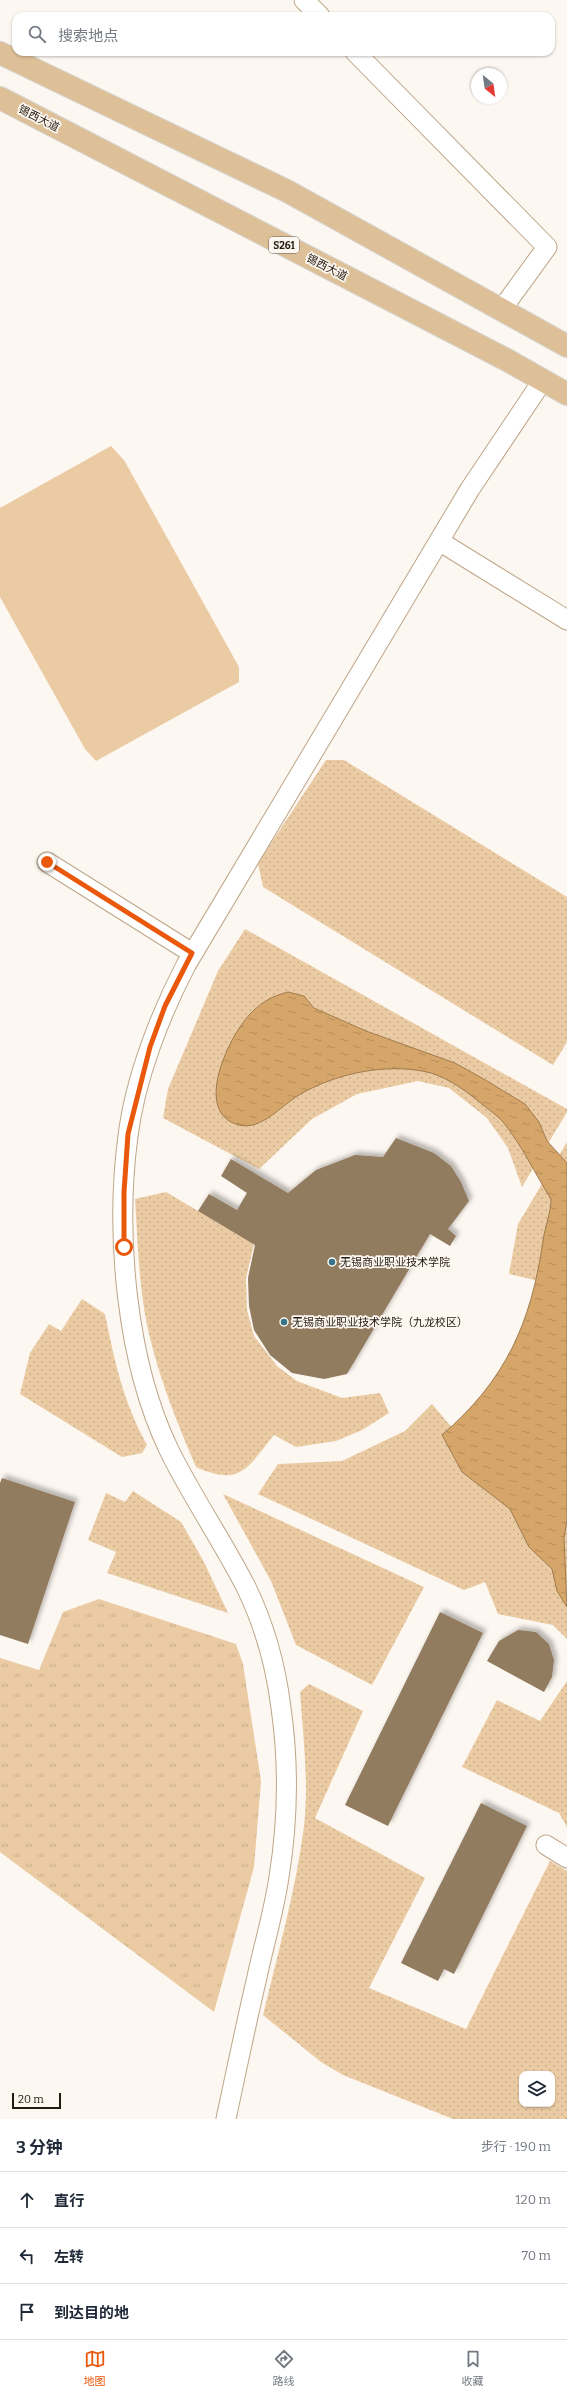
<!DOCTYPE html>
<html lang="zh">
<head>
<meta charset="utf-8">
<style>
  :root { --surface:#fff; --page:#f6f6f7; --text:#1f2937; --muted:#747a83; --line:#e0e1e3; --accent:#ea580c }
  body { margin:0; font-family:Bitter,"Noto Sans SC",serif; background:var(--page); color:var(--text) }
  .controls { position:absolute; right:12px; bottom:12px; display:grid; overflow:hidden; border-radius:8px; box-shadow:0 1px 3px #0004 }
  .controls button { width:36px; height:36px; display:grid; place-items:center; padding:0; border:0; border-bottom:1px solid var(--line); background:var(--surface); color:var(--text); font:20px sans-serif }
  .compass { position:absolute; left:471px; top:68px; width:36px; height:36px; border-radius:50%; background:var(--surface); box-shadow:0 1px 3px #0004; rotate:151deg }
  .scale { position:absolute; left:12px; bottom:10px; width:49px; box-sizing:border-box; padding-left:4px; border:2px solid #231a0f; border-top:0; font-size:11px; line-height:14px; white-space:nowrap; color:#231a0f; -webkit-text-stroke:3px #fdf7f1; paint-order:stroke }
  .stop { position:absolute; width:12px; height:12px; margin:-9px; border:3px solid #ea580c; border-radius:50%; background:#fff }
  .stop.end { background:#ea580c; border-color:#fff; box-shadow:0 1px 4px #0008 }
  .list { margin:0; padding:0; list-style:none }
  h2 { display:flex; justify-content:space-between; align-items:center; height:52px; margin:0; padding:0 16px; font-size:17px }
  h2 small { font-size:13px; font-weight:400; color:var(--muted) }
  .list li { display:grid; grid-template-columns:26px 1fr auto; gap:12px; align-items:center; box-sizing:border-box; height:56px; padding:0 16px; border-top:1px solid var(--line) }
  .list b { display:block; font-size:15px; white-space:nowrap }
  .list em { font-size:13px; font-style:normal; color:var(--muted) }
  .icon { flex:none; width:22px; height:22px; fill:none; stroke:currentColor; stroke-width:2; stroke-linecap:round; stroke-linejoin:round }
  .map { position:relative; flex:none; width:567px; height:2119px; overflow:hidden }
  .search { position:absolute; background:var(--surface); box-shadow:0 1px 3px #0004; left:12px; right:12px; top:12px; height:44px; display:flex; align-items:center; gap:10px; box-sizing:border-box; padding:0 14px; border-radius:12px; color:var(--muted); font-size:15px }
  .sheet { height:220px; background:var(--surface) }
  nav { display:flex; justify-content:space-around; align-items:center; box-sizing:border-box; height:56px; border-top:1px solid var(--line); background:var(--surface); font-size:11px; color:var(--muted) }
  nav a { display:grid; justify-items:center; gap:2px }
  nav .on { color:var(--accent) }
  .map>svg:first-child { display:block }
  .grass { fill:url(#grass-tufts) }
  .garden { fill:url(#garden-dots); fill-rule:evenodd }
  .pitch { fill:#ebcba3 }
  .water { fill:url(#water-ripples); stroke:#a07b4e }
  .building { fill:#927b5f; filter:url(#shadow) }
  .lines { fill:none; stroke-linecap:round; stroke-linejoin:round }
  .street-casing { stroke:#bda587; stroke-width:21 }
  .primary-casing { stroke:#d7d6d4; stroke-width:24 }
  .street { stroke:#fff; stroke-width:19 }
  .primary { stroke:#dec098; stroke-width:22 }
  .route { stroke:#ea580c; stroke-width:5 }
  .poi-dot { fill:#357489; stroke:#fdf7f1; stroke-width:1.5 }
  .labels { text-anchor:middle; stroke-width:3.5; stroke-linejoin:round; paint-order:stroke }
  .shield { fill:#fdf7f1; stroke:#645c53; stroke-width:1 }
  .shield-label { font-size:10px; font-weight:bold; fill:#231a0f }
  .street-label { font-size:11px; fill:#231a0f; stroke:#fdf7f1 }
  .poi-label { font-size:11px; fill:#231a0f; stroke:#fdf7f1; text-anchor:start }
</style>
</head>
<body>
<div class="map">
<svg width="567" height="2119" viewBox="0 0 567 2119">
  <defs>
    <pattern id="grass-tufts" width="24" height="20" patternUnits="userSpaceOnUse"><rect width="24" height="20" fill="#ebcba3"/><path d="M3 7l-1-3M5 7V3M7 7l1-3M15 17l-1-3M17 17v-4M19 17l1-3" fill="none" stroke="#c9ae8b"/></pattern>
    <pattern id="garden-dots" width="8" height="8" patternUnits="userSpaceOnUse"><rect width="8" height="8" fill="#ebcba3"/><path d="M2 2h.1M6 6h.1" fill="none" stroke="#c9ae8b" stroke-width="1.8" stroke-linecap="round"/></pattern>
    <pattern id="water-ripples" width="26" height="14" patternUnits="userSpaceOnUse"><rect width="26" height="14" fill="#d5a569"/><path d="M2 4q2-2 4 0t4 0M15 11q2-2 4 0t4 0" fill="none" stroke="#b78d5a"/></pattern>
    <filter id="shadow"><feDropShadow dx="3.5" dy="-3.5" stdDeviation="2" flood-color="#0004"/></filter>
  </defs>
  <rect width="100%" height="100%" fill="#fdf7f1"/>
  <path class="grass" d="M99 1599 236 1644 243 1664 261 1781 254 1867 214 2012 0 1852V1658L39 1670 63 1612Z"/>
  <path class="garden" d="M326 760H344L567 897V1042L553 1065 263 887 258 863Z
    M245 929 567 1109V1112L522 1187 508 1148 487 1118 449 1088 418 1081 357 1094 312 1119 259 1169 163 1118 168 1089 218 971Z
    M567 1142V1639L553 1625 498 1614 485 1582 464 1590 258 1494 278 1464 342 1461 405 1431 432 1404 454 1430 510 1367 539 1281 509 1274 518 1224Z
    M166 1192 254 1244 246 1278 247 1310 254 1336 277 1366 297 1381 342 1398 380 1393 389 1413 362 1430 336 1441 296 1447 274 1435C247 1468 241 1487 196 1467 178 1425 161 1383 150 1338 139 1294 138 1245 135 1199Z
    M82 1299 105 1314C115 1363 123 1401 147 1445L142 1453 122 1457 20 1394 30 1353 49 1324 61 1331Z
    M133 1491 181 1522 203 1560 228 1613 107 1573 116 1552 88 1540 106 1493 125 1502Z
    M223 1494 424 1587 372 1685 296 1645 271 1581Z
    M567 1681V1827L559 1813 462 1767 497 1700 540 1721Z
    M309 1684 363 1711 315 1818 425 1878 369 1988 466 2029 550 1861 567 1871V2119H453L343 2075 321 2062 263 2015C278 1953 296 1889 304 1826 309 1782 303 1736 300 1692ZM522 2074H552V2104H522Z"/>
  <path class="pitch" d="M111 446 124 460 239 667V682L96 761 85 749 0 597V508Z"/>
  <path class="water" d="M288 992 304 996 314 1008 366 1031 455 1063 482 1078 525 1104 539 1122 547 1141 567 1163V1520L564 1538 567 1607 557 1591 552 1569 529 1547 510 1509 462 1472 442 1435C506 1380 531 1323 543 1241 545 1226 551 1213 551 1199 535 1174 522 1145 503 1122 497 1115 489 1110 482 1104 466 1091 450 1079 431 1073 389 1062 336 1073 299 1095 282 1105 261 1131 239 1125 191 1113 230 1033 252 1012 263 1001 273 996 288 992Z"/>
  <path class="building" d="M396 1138 434 1153 451 1166 461 1182 469 1201 448 1229 456 1236 450 1246 430 1234 347 1374 324 1379 292 1373 270 1355 254 1330 249 1306 248 1278 255 1245 198 1211 209 1194 237 1210 247 1193 221 1176 231 1159 288 1193 316 1170 355 1155 383 1157Z
    M2 1478 75 1502 28 1644 0 1635V1483Z
    M440 1612 483 1633 388 1826 345 1805Z
    M518 1630 536 1632 549 1644 554 1660 552 1677 544 1692 487 1661 499 1641Z
    M481 1803 527 1826 454 1974 444 1969 438 1981 401 1963Z"/>
  <g class="lines">
    <g class="street-casing">
      <path id="street" d="M304 0 320 16
        M355 52 547 247 502 309
        M439 541 567 620
        M47 862 192 953
        M546 1845 567 1858
        M226 2119C236 2072 246 2024 257 1977 264 1944 274 1911 279 1877 288 1821 289 1764 281 1708 276 1667 264 1624 246 1587 222 1540 192 1497 169 1450 126 1361 115 1233 128 1136 135 1079 160 1015 186 965L470 489 543 380"/>
    </g>
    <g class="primary-casing">
      <path id="primary" d="M0 53 287 191 567 346
        M0 98 507 360 567 394"/>
    </g>
    <use href="#street" class="street"/>
    <use href="#primary" class="primary"/>
  </g>
  <g class="lines">
    <path class="route" d="M47 862 192 953 165 1006 150 1047 128 1134 124 1192V1247"/>
  </g>
  <g class="poi-dot">
    <circle cx="332" cy="1262" r="4"/>
    <circle cx="284" cy="1322" r="4"/>
  </g>
  <g class="labels">
    <rect class="shield" x="269" y="237" width="30" height="16" rx="3"/>
    <g class="shield-label">
      <text x="284" y="249">S261</text>
    </g>
    <g class="street-label">
      <text transform="translate(39 118) rotate(27)" y="4">锡西大道</text>
      <text transform="translate(327 267) rotate(27)" y="4">锡西大道</text>
    </g>
    <g class="poi-label">
      <text x="340" y="1266">无锡商业职业技术学院</text>
      <text x="292" y="1326">无锡商业职业技术学院（九龙校区）</text>
    </g>
  </g>
</svg>
<div class="controls">
<button><svg class="icon" aria-label="layers" viewBox="0 0 24 24"><path d="M12 4l9 5-9 5-9-5zM3 14l9 5 9-5"/></svg></button>
</div>
<svg class="compass" viewBox="-18 -18 36 36"><path d="M0-13l5 13h-10z" fill="#e53935"/><path d="M0 13l5-13h-10z" fill="#747a83"/></svg>
<div class="scale">20 m</div>
<div class="stop" style="left:124px;top:1247px"></div>
<div class="stop end" style="left:47px;top:862px"></div>
<div class="search"><svg class="icon" aria-label="search" viewBox="0 0 24 24"><circle cx="10" cy="10" r="6"/><path d="M15 15l6 6"/></svg>搜索地点</div>
</div>
<section class="sheet">
<h2>3 分钟<small>步行 · 190 m</small></h2>
<ul class="list">
<li><svg class="icon" aria-label="ahead" viewBox="0 0 24 24"><path d="M12 20V5M6 11l6-6 6 6"/></svg><div><b>直行</b></div><em>120 m</em></li>
<li><svg class="icon" aria-label="left" viewBox="0 0 24 24"><path d="M17 20v-9H6M10 6l-5 5 5 5"/></svg><div><b>左转</b></div><em>70 m</em></li>
<li><svg class="icon" aria-label="arrive" viewBox="0 0 24 24"><path d="M6 21V4h12l-3 4 3 4H6"/></svg><div><b>到达目的地</b></div></li>
</ul>
</section>
<nav>
<a class="on"><svg class="icon" aria-label="map" viewBox="0 0 24 24"><path d="M3 6l6-2 6 2 6-2v14l-6 2-6-2-6 2zM9 4v14M15 6v14"/></svg>地图</a>
<a><svg class="icon" aria-label="directions" viewBox="0 0 24 24"><path d="M12 3l9 9-9 9-9-9zM9 14v-3h6M13 9l2 2-2 2"/></svg>路线</a>
<a><svg class="icon" aria-label="saved" viewBox="0 0 24 24"><path d="M7 4h10v16l-5-4-5 4z"/></svg>收藏</a>
</nav>
</body>
</html>
